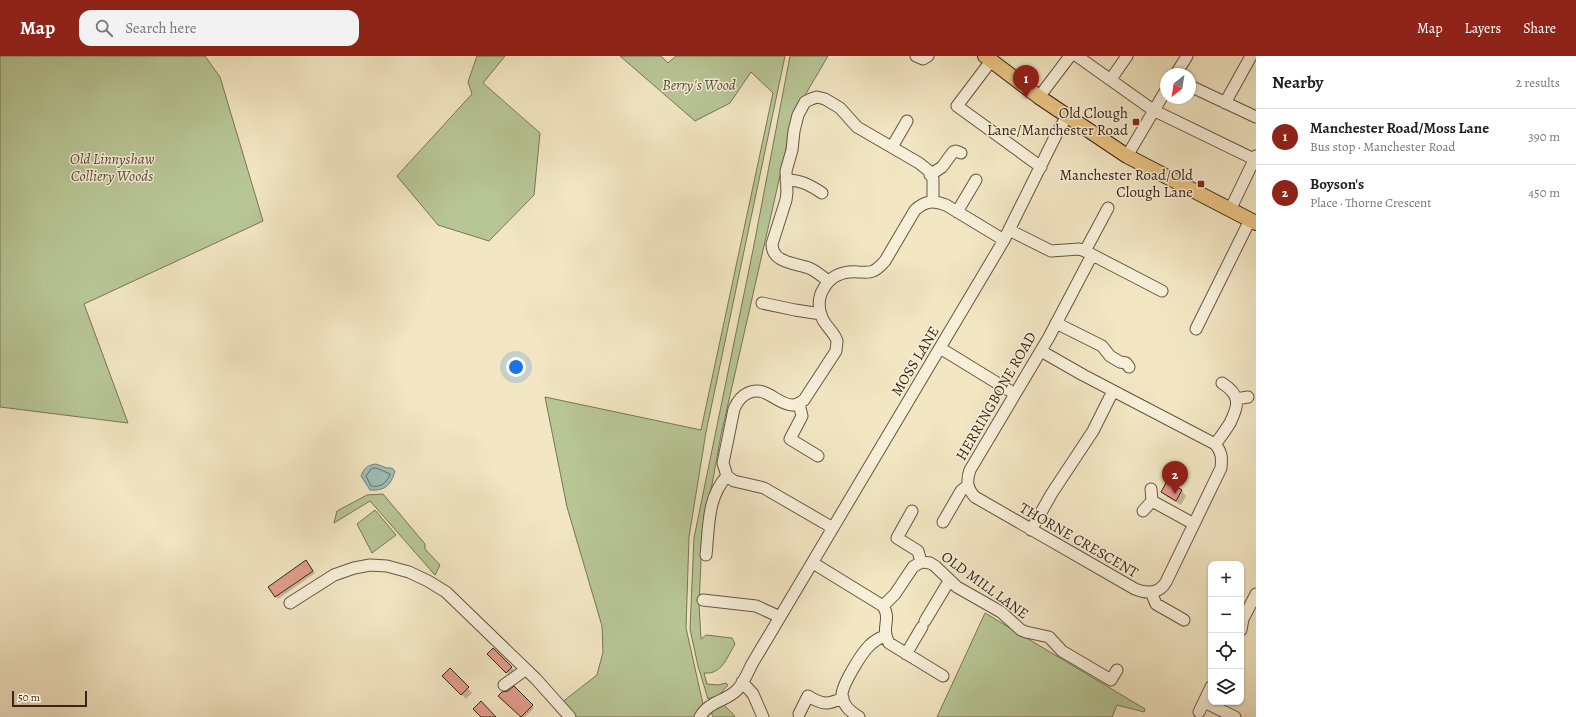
<!DOCTYPE html>
<html lang="en">
<head>
<meta charset="utf-8">
<style>
  :root { --surface:#fff; --page:#f2f2f2; --text:#222; --muted:#767676; --line:#e0e0e0; --accent:#8f2418 }
  body { margin:0; font-family:Alegreya,serif; background:var(--page); color:var(--text) }
  .controls { position:absolute; right:12px; bottom:12px; display:grid; overflow:hidden; border-radius:8px; box-shadow:0 1px 3px #0004 }
  .controls button { width:36px; height:36px; display:grid; place-items:center; padding:0; border:0; border-bottom:1px solid var(--line); background:var(--surface); color:var(--text); font:20px sans-serif }
  .compass { position:absolute; left:1160px; top:12px; width:36px; height:36px; border-radius:50%; background:var(--surface); box-shadow:0 1px 3px #0004; rotate:210deg }
  .scale { position:absolute; left:12px; bottom:10px; width:75px; box-sizing:border-box; padding-left:4px; border:2px solid #3a2417; border-top:0; font-size:11px; line-height:14px; white-space:nowrap; color:#3a2417; -webkit-text-stroke:3px #f7efd8; paint-order:stroke }
  .you { position:absolute; left:516px; top:311px; width:14px; height:14px; margin:-10px; border:3px solid #fff; border-radius:50%; background:#1a73e8; box-shadow:0 0 0 6px #1a73e833 }
  .badge { display:grid; place-items:center; width:26px; height:26px; border-radius:50%; background:var(--accent); color:#fff; font-size:13px; font-weight:700 }
  .pin { position:absolute; translate:-50% -33px; filter:drop-shadow(0 1px 2px #0008) }
  .pin::after { content:''; position:absolute; top:21px; width:14px; height:12px; background:inherit; clip-path:polygon(0 0,100% 0,50% 100%) }
  .list { margin:0; padding:0; list-style:none }
  h2 { display:flex; justify-content:space-between; align-items:center; height:52px; margin:0; padding:0 16px; font-size:17px }
  h2 small { font-size:13px; font-weight:400; color:var(--muted) }
  .list li { display:grid; grid-template-columns:26px 1fr auto; gap:12px; align-items:center; box-sizing:border-box; height:56px; padding:0 16px; border-top:1px solid var(--line) }
  .list b { display:block; font-size:15px; white-space:nowrap }
  .list p { margin:0; font-size:13px; white-space:nowrap; color:var(--muted) }
  .list em { font-size:13px; font-style:normal; color:var(--muted) }
  .icon { flex:none; width:22px; height:22px; fill:none; stroke:currentColor; stroke-width:2; stroke-linecap:round; stroke-linejoin:round }
  .map { position:relative; flex:none; width:1256px; height:661px; overflow:hidden }
  header { display:flex; align-items:center; gap:24px; box-sizing:border-box; height:56px; padding:0 20px; background:var(--accent); color:#fff }
  header strong { font-size:19px }
  nav { display:flex; gap:22px; margin-inline-start:auto; font-size:14px }
  .search { width:280px; height:36px; background:var(--page); display:flex; align-items:center; gap:10px; box-sizing:border-box; padding:0 14px; border-radius:12px; color:var(--muted); font-size:15px }
  main { display:flex }
  aside { flex:1; background:var(--surface) }
  .map>svg:first-child { display:block }
  .green { fill:#b8c696; stroke:#797556 }
  .water { fill:#9cbeb8; stroke:#758078 }
  .shadow { fill:#0003 }
  .lines { fill:none; stroke-linecap:round; stroke-linejoin:round }
  .shore { stroke:#6b7168; stroke-width:1 }
  .building { fill:#e19d8c; stroke:#3a2417 }
  .minor-casing { stroke:#685442; stroke-width:13 }
  .major-casing { stroke:#3a2417; stroke-width:16 }
  .minor { stroke:#f7efd8; stroke-width:11 }
  .major { stroke:#e9c382; stroke-width:14 }
  .poi-dot { fill:#8f2418; stroke:#f7efd8; stroke-width:1.5 }
  .labels { text-anchor:middle; stroke-width:3; stroke-linejoin:round; paint-order:stroke }
  .park-label { font-size:15px; font-style:italic; fill:#5a4c37; stroke:#f7efd8 }
  .poi-label { font-size:15px; fill:#3a2417; stroke:#f7efd8; text-anchor:end }
  .street-label { font-size:15px; fill:#3a2417; stroke:#f7efd8 }
</style>
</head>
<body>
<header>
<strong>Map</strong>
<div class="search"><svg class="icon" aria-label="search" viewBox="0 0 24 24"><circle cx="10" cy="10" r="6"/><path d="M15 15l6 6"/></svg>Search here</div>
<nav><a>Map</a><a>Layers</a><a>Share</a></nav>
</header>
<main>
<div class="map">
<svg width="1256" height="661" viewBox="0 0 1256 661">
  <rect width="100%" height="100%" fill="#f2e6c3"/>
  <filter id="stains"><feTurbulence type="fractalNoise" baseFrequency=".005" numOctaves="4"/><feColorMatrix values="0 0 0 0 .2 0 0 0 0 .09 0 0 0 0 .02 0 0 0 .5 -.17"/></filter>
  <radialGradient id="worn" r=".72"><stop offset=".6" stop-color="#630" stop-opacity="0"/><stop offset="1" stop-color="#630" stop-opacity=".3"/></radialGradient>
  <path class="green" d="M0 0H205L220 21 263 165 84 248 128 367 0 351Z
    M477 0H505L483 27 540 77 534 139 489 185 438 169 397 120 472 38 468 26Z
    M620 0H661L668 7 676 0H785L706 376 689 481 686 572 703 648 708 661H569L561 647 597 619 603 596 602 570 567 451 545 341 701 374 773 37 751 16 730 47 695 65Z
    M790 0H828L794 58 721 379 702 484 699 548 701 583 706 579 732 582 735 588C727 601 722 619 704 617L707 628 718 629 726 627 728 629 719 639 708 643 698 610 690 573 694 482 753 194Z
    M383 438 425 488V493L440 509 435 519 370 445 334 467 337 455 367 439Z
    M375 454 396 479 372 497 357 468Z
    M985 557 1145 653 1144 656 1117 649 1112 661H937Z
    M722 647 733 658 735 661H713L710 653Z"/>
  <path class="water" d="M376 408 387 412H392L395 415C391 430 384 435 370 434L361 420C364 412 368 409 376 408Z"/>
  <path class="shadow" d="M1167 427 1182 435 1186 440 1181 449 1167 441 1162 436Z
    M308 507 315 517 278 543 269 531Z
    M493 593 516 616 511 621 489 598Z
    M450 614 472 637 466 643 443 620Z
    M514 632 534 652 525 661H521L500 640Z"/>
  <g class="lines">
    <path class="shore" d="M376 412 390 418C387 427 380 432 371 430L366 420 371 413Z"/>
  </g>
  <path class="building" d="M1167 425 1182 434 1176 445 1161 436Z
    M306 504 313 515 275 541 268 531Z
    M493 592 512 611 506 617 487 598Z
    M450 612 469 631 461 639 442 620Z
    M514 630 533 649 521 661 498 640 502 636 508 635Z
    M481 645 496 661H481L473 653Z"/>
  <g class="lines">
    <g class="minor-casing">
      <path id="minor" d="M916 0 923 3 928 0
        M1077 0 1153 54 1256 104
        M991 5 957 50 1041 111
        M1176 18 1187 0
        M1111 23 1127 0
        M1190 30 1256 61
        M1039 41 1070 0
        M1225 47 1251 0
        M892 91 907 65
        M1127 100 1166 34
        M930 119 942 111 953 96 956 95 961 97
        M786 124C801 124 810 129 822 137
        M1230 154 1256 100
        M957 156 976 124
        M1009 174 1051 195 1079 193 1085 195 1162 235
        M1085 195 1108 152
        M828 225C822 220 816 215 809 212 795 207 772 207 772 188L786 144 787 136 786 115 792 94 794 75 798 59 805 46 811 43 817 41 825 43 840 52 857 71 919 107 929 115 933 123V146
        M762 247 795 254 821 258
        M1056 267 1102 290 1110 300 1120 306 1126 307 1129 311
        M1196 273 1250 164
        M940 292 1015 338
        M1041 295 1083 319 1215 388C1222 396 1222 402 1221 412L1166 526C1159 538 1147 538 1135 533L975 441C967 433 966 425 970 414L1049 281 1092 199
        M1236 343 1248 341
        M799 348 802 360 790 383 818 400
        M1215 388C1221 381 1225 375 1230 367 1239 349 1241 339 1222 327
        M1152 445 1194 468
        M912 455 897 482 918 495 921 506
        M1143 455 1152 445 1151 433
        M943 466 961 435 967 430
        M833 472 764 432 734 425 727 420 723 407 734 353C737 346 741 340 748 337 766 329 776 348 792 349 797 349 800 347 804 344L836 295C836 292 837 288 837 285 835 278 829 273 825 267 818 257 817 242 824 232 831 220 843 215 858 216 863 216 869 217 873 215 878 213 881 209 885 205L915 154C925 145 933 144 946 149L1004 184
        M1031 474 1052 437 1093 375 1113 335
        M706 499C709 472 707 441 727 420
        M813 507 883 550C892 564 880 571 889 587L943 620
        M1151 536 1156 548 1184 564
        M703 544 756 550 780 561
        M290 547 334 519 354 512 370 509 387 510 409 516 428 525 446 536 536 623 570 661
        M883 550 895 538 913 511 921 506 930 507 935 510 957 531 1001 556 1021 574 1026 576 1049 581 1062 595 1111 624 1117 614
        M925 565 949 525
        M1241 574 1243 563 1256 538
        M906 598 922 571
        M742 626 753 638 763 661
        M504 629 525 614
        M1204 646 1235 661
        M1199 656 1211 631
        M799 658 808 640C823 649 827 649 843 642
        M700 661C710 644 726 646 738 633 744 626 748 616 752 608L1004 184 1057 77 1067 60
        M859 661C851 656 843 650 842 639 842 629 861 598 869 590 874 585 879 582 885 580"/>
    </g>
    <g class="major-casing">
      <path id="major" d="M985 0 1039 41 1127 100 1256 167"/>
    </g>
    <use href="#minor" class="minor"/>
    <use href="#major" class="major"/>
  </g>
  <g class="poi-dot">
    <rect x="1132" y="62" width="8" height="8" rx="2"/>
    <rect x="1197" y="124" width="8" height="8" rx="2"/>
  </g>
  <g class="labels">
    <g class="park-label">
      <text x="699" y="34">Berry's Wood</text>
      <text x="112" y="108">Old Linnyshaw<tspan x="112" dy="17">Colliery Woods</tspan></text>
    </g>
    <g class="poi-label">
      <text x="1128" y="62">Old Clough<tspan x="1128" dy="17">Lane/Manchester Road</tspan></text>
      <text x="1193" y="124">Manchester Road/Old<tspan x="1193" dy="17">Clough Lane</tspan></text>
    </g>
    <g class="street-label">
      <text transform="translate(915 305) rotate(-59)" y="5">MOSS LANE</text>
      <text transform="translate(996 340) rotate(-60)" y="5">HERRINGBONE ROAD</text>
      <text transform="translate(1079 484) rotate(30)" y="5">THORNE CRESCENT</text>
      <text transform="translate(985 529) rotate(36)" y="5">OLD MILL LANE</text>
    </g>
  </g>
  <rect width="100%" height="100%" filter="url(#stains)"/>
  <rect width="100%" height="100%" fill="url(#worn)"/>
</svg>
<div class="controls">
<button>+</button>
<button>−</button>
<button><svg class="icon" aria-label="locate" viewBox="0 0 24 24"><circle cx="12" cy="12" r="6"/><path d="M12 2v4M12 18v4M2 12h4M18 12h4"/></svg></button>
<button><svg class="icon" aria-label="layers" viewBox="0 0 24 24"><path d="M12 4l9 5-9 5-9-5zM3 14l9 5 9-5"/></svg></button>
</div>
<svg class="compass" viewBox="-18 -18 36 36"><path d="M0-13l5 13h-10z" fill="#e53935"/><path d="M0 13l5-13h-10z" fill="#767676"/></svg>
<div class="scale">50 m</div>
<div class="you"></div>
<div class="pin badge" style="left:1026px;top:42px">1</div>
<div class="pin badge" style="left:1175px;top:438px">2</div>
</div>
<aside>
<h2>Nearby<small>2 results</small></h2>
<ul class="list">
<li><span class="badge">1</span><div><b>Manchester Road/Moss Lane</b><p>Bus stop · Manchester Road</p></div><em>390 m</em></li>
<li><span class="badge">2</span><div><b>Boyson's</b><p>Place · Thorne Crescent</p></div><em>450 m</em></li>
</ul>
</aside>
</main>
</body>
</html>
